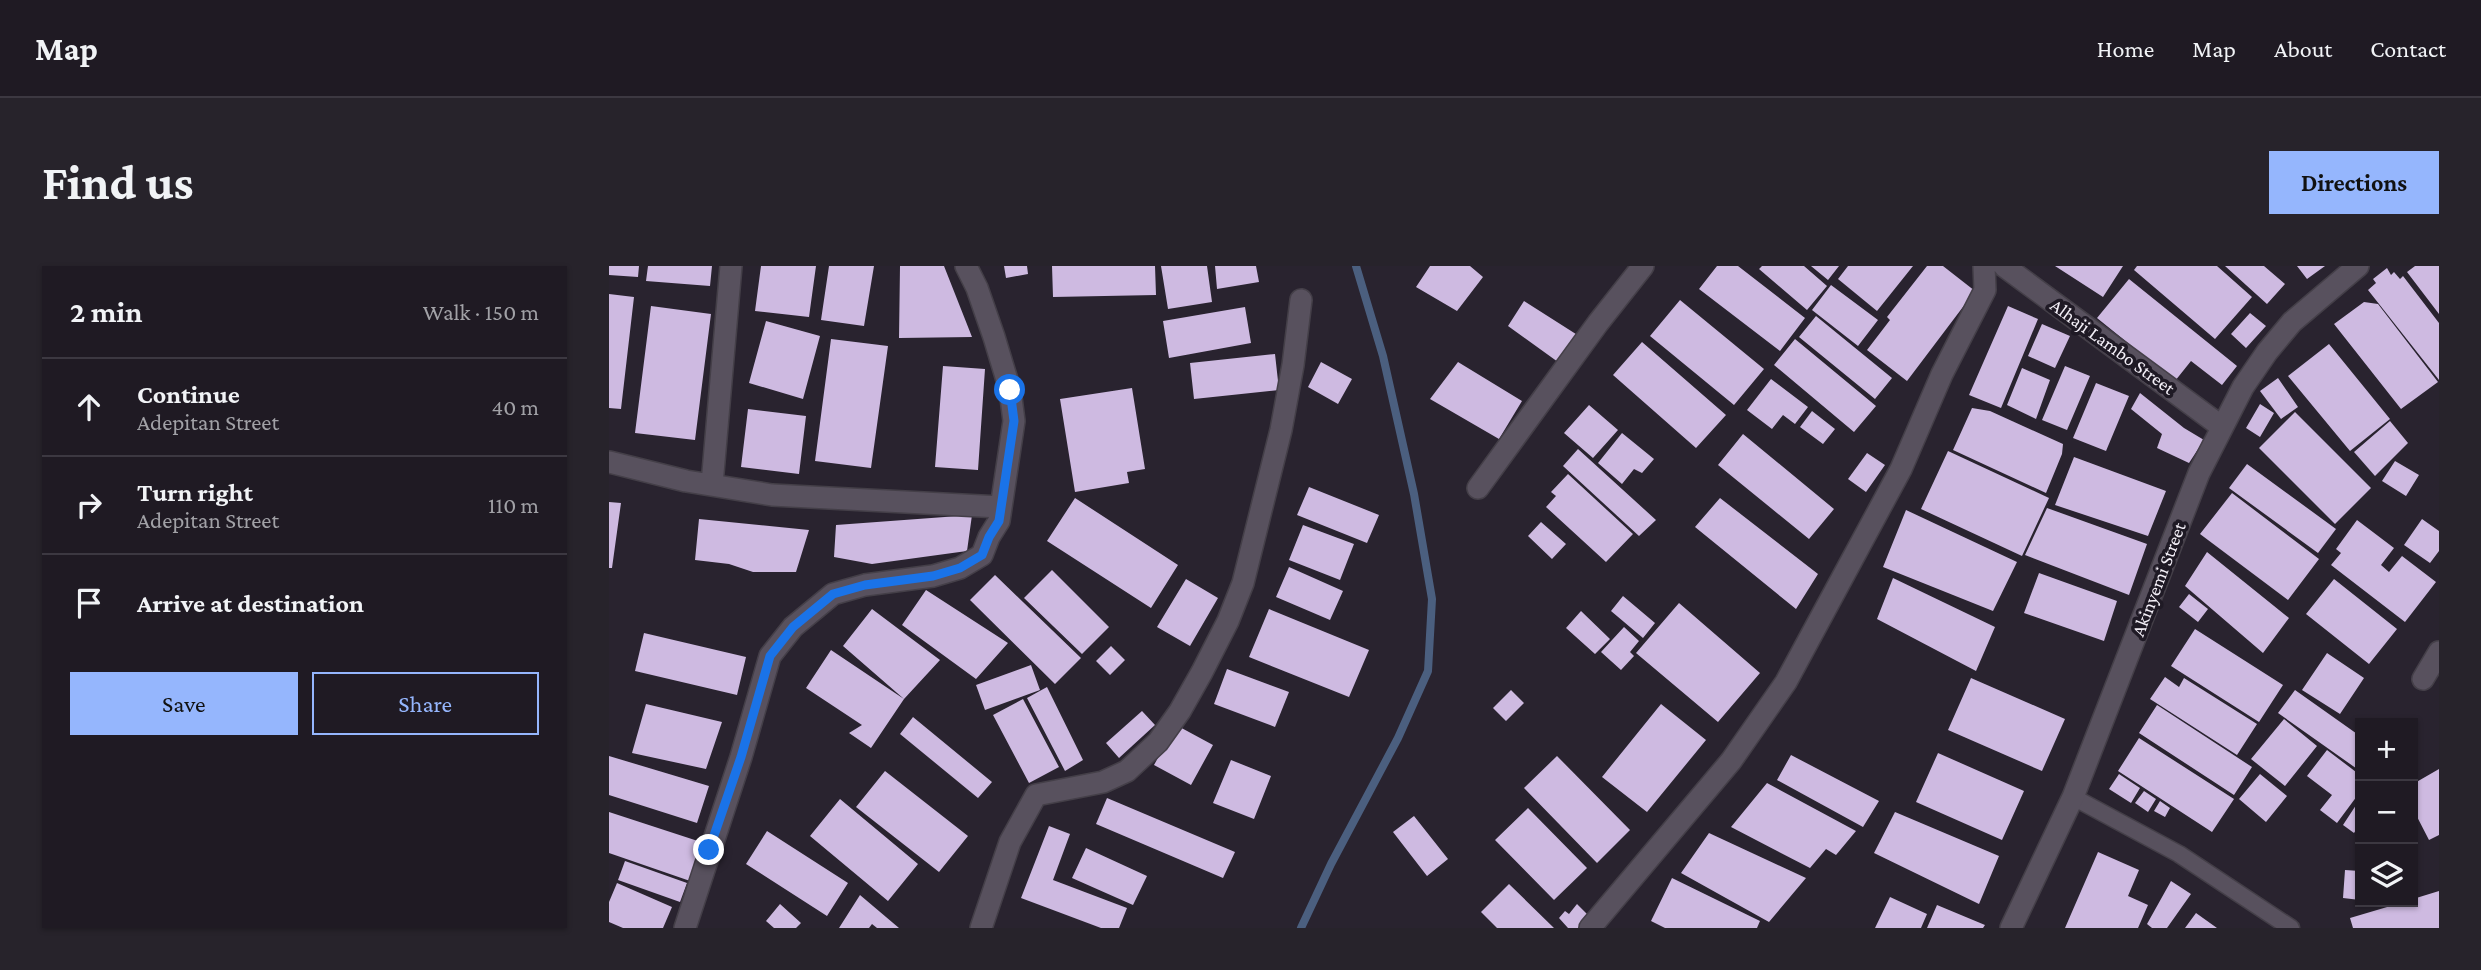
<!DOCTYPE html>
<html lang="en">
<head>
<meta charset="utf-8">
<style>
  :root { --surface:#1f1a23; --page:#27232b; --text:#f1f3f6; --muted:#a1a1a6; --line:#3c3841; --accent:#95b6fd }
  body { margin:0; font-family:"Crimson Pro",serif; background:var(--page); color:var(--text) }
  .controls { position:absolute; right:21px; bottom:21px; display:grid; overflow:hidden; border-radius:0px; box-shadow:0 2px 5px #0004 }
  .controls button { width:63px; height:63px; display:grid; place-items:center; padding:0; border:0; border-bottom:2px solid var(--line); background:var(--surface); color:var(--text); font:35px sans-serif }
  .stop { position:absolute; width:21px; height:21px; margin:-16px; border:5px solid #1a73e8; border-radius:50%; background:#fff }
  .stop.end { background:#1a73e8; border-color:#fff; box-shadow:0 2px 7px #0008 }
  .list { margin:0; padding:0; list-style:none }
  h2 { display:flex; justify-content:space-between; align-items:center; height:91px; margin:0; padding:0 28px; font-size:30px }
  h2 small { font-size:23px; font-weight:400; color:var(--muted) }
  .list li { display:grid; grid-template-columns:46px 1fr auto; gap:21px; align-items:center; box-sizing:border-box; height:98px; padding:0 28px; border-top:2px solid var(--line) }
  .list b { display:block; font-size:26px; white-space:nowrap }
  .list p { margin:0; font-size:23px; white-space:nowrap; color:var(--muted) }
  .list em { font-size:23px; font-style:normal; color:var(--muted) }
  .actions { display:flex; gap:14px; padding:21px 28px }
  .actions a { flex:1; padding:16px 0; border:2px solid var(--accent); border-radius:0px; text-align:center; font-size:24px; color:var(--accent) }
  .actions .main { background:var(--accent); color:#111 }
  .icon { flex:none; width:38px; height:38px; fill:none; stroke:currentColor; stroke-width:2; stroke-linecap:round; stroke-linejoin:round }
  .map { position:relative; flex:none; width:1830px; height:662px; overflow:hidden; border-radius:0px }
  header { display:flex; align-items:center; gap:42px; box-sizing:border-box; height:98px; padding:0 35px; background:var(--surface); border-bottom:2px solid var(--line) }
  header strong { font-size:33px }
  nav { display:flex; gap:38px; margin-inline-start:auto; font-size:24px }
  .intro { display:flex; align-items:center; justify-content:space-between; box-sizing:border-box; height:168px; padding:0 42px }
  h1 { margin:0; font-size:49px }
  .button { padding:18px 32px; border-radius:0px; background:var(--accent); color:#111; font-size:24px; font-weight:700 }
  main { display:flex; gap:42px; padding:0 42px }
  aside { flex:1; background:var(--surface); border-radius:0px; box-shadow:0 2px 5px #0004 }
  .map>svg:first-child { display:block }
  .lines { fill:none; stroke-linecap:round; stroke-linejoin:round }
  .stream { stroke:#4b5f7f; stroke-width:8 }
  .building { fill:#cebae1 }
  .lane-casing { stroke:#443f48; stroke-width:19 }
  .street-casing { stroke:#443f48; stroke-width:24 }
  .lane { stroke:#58515e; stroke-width:16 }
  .street { stroke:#58515e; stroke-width:21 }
  .route { stroke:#1a73e8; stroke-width:9 }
  .labels { text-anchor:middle; stroke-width:7; stroke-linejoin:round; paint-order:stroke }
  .street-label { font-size:19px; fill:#f3eff7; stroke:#1f1a25 }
</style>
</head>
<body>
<header>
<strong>Map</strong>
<nav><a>Home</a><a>Map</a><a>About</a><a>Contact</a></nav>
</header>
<div class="intro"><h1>Find us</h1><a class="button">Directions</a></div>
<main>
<aside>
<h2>2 min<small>Walk · 150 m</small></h2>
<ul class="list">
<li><svg class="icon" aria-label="ahead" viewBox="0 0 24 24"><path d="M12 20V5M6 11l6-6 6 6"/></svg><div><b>Continue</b><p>Adepitan Street</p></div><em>40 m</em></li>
<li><svg class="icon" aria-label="right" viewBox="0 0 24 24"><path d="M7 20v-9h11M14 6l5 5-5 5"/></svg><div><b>Turn right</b><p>Adepitan Street</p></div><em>110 m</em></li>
<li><svg class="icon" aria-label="arrive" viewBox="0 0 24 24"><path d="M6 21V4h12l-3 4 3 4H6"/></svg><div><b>Arrive at destination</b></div></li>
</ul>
<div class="actions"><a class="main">Save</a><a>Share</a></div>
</aside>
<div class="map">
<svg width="1830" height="662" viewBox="0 0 1830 662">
  <rect width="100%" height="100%" fill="#29232f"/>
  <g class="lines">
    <path class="stream" d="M692 662 722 598 789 472 819 405 823 333 805 228 774 90 747 0"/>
  </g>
  <path class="building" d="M0 0H30L29 11 0 9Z
    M39 0H103L101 20 37 15Z
    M152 0H207L200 51 146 45Z
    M220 0H265L255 60 212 54Z
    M291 0H335L363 71 290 72Z
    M395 0H418L419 8 397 12Z
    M443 0H546L547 29 444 31Z
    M552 0H598L603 36 559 43Z
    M606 0H647L650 16 608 23Z
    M821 0H861L874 11 848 45 807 21Z
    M1108 0H1129L1196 52 1171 85 1090 23Z
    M1153 0H1195L1218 20 1198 44 1150 3Z
    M1202 0H1230L1219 14Z
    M1239 0H1304L1268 45 1229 13Z
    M1318 0H1334L1366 25 1298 115 1258 84 1281 54 1278 51Z
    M1446 0H1514L1494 31Z
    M1528 0H1608L1643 31 1606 73 1525 4Z
    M1616 0H1655L1676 18 1658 38Z
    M1688 0H1716L1698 13Z
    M1806 0H1830V48L1798 6Z
    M1778 2 1782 9 1785 6 1791 13 1794 10 1830 57V114L1759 24 1767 17 1764 13Z
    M1520 13 1628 100 1613 119 1582 95 1566 115 1488 52Z
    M1222 19 1269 54 1249 80 1203 44Z
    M0 28 25 31 12 143 0 142Z
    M1071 34 1155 103 1125 139 1041 70Z
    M915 35 970 70 949 96 899 60Z
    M1755 36 1769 38 1829 116 1792 143 1725 58Z
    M42 40 102 48 86 174 26 167Z
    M1399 40 1429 53 1392 142 1360 129Z
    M636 41 642 77 560 92 554 55Z
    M1641 47 1657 60 1637 82 1622 68Z
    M1207 50 1283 112 1266 133 1190 71Z
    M157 55 211 70 194 133 140 117Z
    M1433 58 1461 70 1446 102 1419 90Z
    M222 73 279 80 262 202 206 195Z
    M1186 73 1267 140 1245 166 1165 99Z
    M1033 76 1117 149 1087 182 1004 109Z
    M1720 78 1781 153 1741 185 1679 110Z
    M666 88 670 124 585 133 581 97Z
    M712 96 743 113 729 138 699 121Z
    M849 96 913 135 890 173 821 133Z
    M334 100 376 103 369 204 326 201Z
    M1456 100 1481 110 1458 164 1433 154Z
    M1413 102 1441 114 1427 153 1398 139Z
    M1669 112 1689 141 1672 153 1651 125Z
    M1162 113 1199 141 1186 158 1174 149 1163 163 1138 144Z
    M1487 117 1520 130 1497 185 1464 172Z
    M523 122 536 203 518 206 520 217 466 226 451 133Z
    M1531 127 1575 162 1595 174 1580 197 1548 182 1553 168 1522 143Z
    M1651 138 1665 147 1651 171 1637 162Z
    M980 139 1009 164 984 192 955 167Z
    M1363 142 1381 145 1454 178 1453 188 1437 227 1344 184Z
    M139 143 197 150 190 208 132 201Z
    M1203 145 1226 163 1214 178 1191 161Z
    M1686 146 1762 222 1726 258 1650 182Z
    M1781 155 1799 177 1766 210 1745 186Z
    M1013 167 1045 193 1033 207 1025 203 1013 218 989 197Z
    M1134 168 1225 243 1200 273 1109 199Z
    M969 183 1047 254 1030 270 954 200Z
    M1339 185 1440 232 1413 290 1312 243Z
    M1258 187 1276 199 1257 226 1239 213Z
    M1465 191 1557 225 1539 270 1446 239Z
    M1786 195 1810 209 1797 230 1773 215Z
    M1638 198 1727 263 1709 287 1620 222Z
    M959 208 1024 268 997 296 937 241 947 230 942 226Z
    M700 221 770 249 758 277 688 249Z
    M1623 227 1710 293 1679 334 1591 268Z
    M466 232 569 299 542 342 438 275Z
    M1111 232 1209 308 1187 343 1086 261Z
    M0 236 12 237 3 302H0Z
    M1438 242 1538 278 1520 329 1416 289Z
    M1297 244 1408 296 1384 345 1274 301Z
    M363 249 358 285 263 298 225 291 227 259Z
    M90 253 200 264 187 306H144L120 298 86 294Z
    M1813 253 1830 265V285L1821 297 1795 279Z
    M1748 254 1785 282 1772 299 1780 306 1793 290 1827 316 1796 356 1722 299 1732 287 1727 283Z
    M932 256 957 278 943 293 919 270Z
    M694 259 745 278 731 314 680 294Z
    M1598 286 1680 352 1654 387 1576 320Z
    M680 301 734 325 721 354 667 331Z
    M443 304 500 361 473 388 415 332Z
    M1430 307 1508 335 1495 375 1415 347Z
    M386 309 472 392 446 418 361 334Z
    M1284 312 1386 361 1367 405 1268 353Z
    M577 313 609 332 581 380 548 361Z
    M1725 313 1788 363 1760 398 1697 348Z
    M317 324 399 377 367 413 293 359Z
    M1580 328 1599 343 1589 356 1570 341Z
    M1014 330 1046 357 1034 372 1002 345Z
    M1070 337 1151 407 1109 456 1027 387Z
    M263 343 331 394 295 433 234 380Z
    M660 343 760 384 740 431 640 391Z
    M972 345 1001 373 986 388 957 362Z
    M1015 361 1030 375 1021 386 1025 390 1012 404 992 386Z
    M1586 363 1674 419 1650 456 1562 400Z
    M35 367 137 391 128 429 26 405Z
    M502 380 516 394 501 409 487 395Z
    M222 384 295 433 262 482 240 467 253 459 197 422Z
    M1718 387 1755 412 1731 448 1693 424Z
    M422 399 431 424 376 444 367 419Z
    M618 403 680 426 666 461 605 438Z
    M1556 411 1570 421 1575 412 1648 458 1628 489 1541 433Z
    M1362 412 1456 453 1433 505 1339 464Z
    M438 421 474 494 456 505 418 432Z
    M902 424 915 437 897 455 884 442Z
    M1686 424 1751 470V505L1669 447Z
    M414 433 450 501 420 517 384 449Z
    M37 438 113 456 97 503 23 487Z
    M1052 438 1097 474 1038 546 993 511Z
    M1548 439 1643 501 1625 529 1530 467Z
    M533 445 546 459 510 492 497 477Z
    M304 451 383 516 369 532 291 468Z
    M1675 453 1708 480 1676 520 1642 493Z
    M567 459 604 479 582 519 545 499Z
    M1530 472 1625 533 1603 566 1509 505Z
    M1718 484 1751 509V526L1728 557 1711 544 1723 529 1698 510Z
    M1329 487 1415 525 1393 574 1307 536Z
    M1182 489 1270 535 1254 561 1168 514Z
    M0 490 100 520 88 557 0 529Z
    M948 490 1021 564 988 597 915 522Z
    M622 494 662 510 645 553 604 537Z
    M1830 503V569L1820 574 1804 543V518Z
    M276 505 359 570 330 606 247 541Z
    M1510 508 1531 522 1522 537 1500 523Z
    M1651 508 1678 530 1657 556 1630 533Z
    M1158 517 1247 565 1227 589 1217 583 1201 602 1122 561Z
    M1535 525 1547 533 1539 546 1526 537Z
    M498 532 626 586 614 612 487 558Z
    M231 533 309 598 279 635 201 570Z
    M1751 533V558L1745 567 1734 559Z
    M1551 535 1561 542 1556 551 1545 545Z
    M919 542 978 602 945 634 886 574Z
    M0 546 95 577 84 616 0 587Z
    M1286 546 1390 590 1370 638 1265 587Z
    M805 550 839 593 818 610 784 566Z
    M440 560 461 568 444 614 518 642 510 662H492L412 632Z
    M158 565 239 617 218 650 137 598Z
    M1100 567 1197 612 1160 656 1072 607Z
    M477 582 538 610 524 639 463 612Z
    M1489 586 1530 604 1519 630 1539 639 1529 662H1456Z
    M16 595 78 617 71 636 9 614Z
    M1736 604 1751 605V634L1734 632Z
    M1063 612 1151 655 1148 662H1056L1042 655Z
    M1562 615 1582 628 1558 662H1543L1538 658Z
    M8 617 63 641 54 662H14L0 656V636Z
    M900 618 945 662H888L872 646Z
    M1830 625V662H1744L1741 652 1795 636H1804V633Z
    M251 629 290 662H268L263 658 260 662H230Z
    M1281 631 1318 648 1312 662H1266Z
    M171 638 192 657 187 662H165L157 655Z
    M968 638 981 651 971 662H959L950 652 956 645 960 648Z
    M1328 639 1376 659 1374 662H1318Z
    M1587 647 1608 662H1576Z"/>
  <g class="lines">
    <g class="lane-casing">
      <path id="lane" d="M1464 531 1570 588 1682 662"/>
    </g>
    <g class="street-casing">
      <path id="street" d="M1395 0 1613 161
        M0 196 77 215 163 229 391 241
        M103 218 122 0
        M869 222 989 57 1034 0
        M1814 413 1830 386
        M76 662 132 491 161 390 184 361 224 328 256 319 324 310 351 302 373 289 380 271 390 255 405 155 401 124 385 71 368 22 357 0
        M372 662 401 576 427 529 494 516 518 505 549 476 571 445 593 406 619 355 634 317 672 164 684 99 692 34
        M981 662 1122 495 1177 416 1292 203 1333 108 1376 24 1375 0
        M1402 662 1464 531 1590 207 1634 121 1658 86 1683 56 1749 0"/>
    </g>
    <use href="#lane" class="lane"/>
    <use href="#street" class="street"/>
  </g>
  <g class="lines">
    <path class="route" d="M100 584 132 491 161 390 184 361 224 328 256 319 324 310 351 302 373 289 380 271 390 255 405 155 401 124"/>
  </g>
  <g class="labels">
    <g class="street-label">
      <text transform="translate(1504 80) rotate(36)" y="7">Alhaji Lambo Street</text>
      <text transform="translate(1549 313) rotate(-69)" y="7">Akinyemi Street</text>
    </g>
  </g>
</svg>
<div class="controls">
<button>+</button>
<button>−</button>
<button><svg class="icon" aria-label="layers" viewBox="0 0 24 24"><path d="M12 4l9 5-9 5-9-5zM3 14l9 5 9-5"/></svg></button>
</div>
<div class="stop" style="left:401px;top:124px"></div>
<div class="stop end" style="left:100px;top:584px"></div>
</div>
</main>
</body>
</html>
